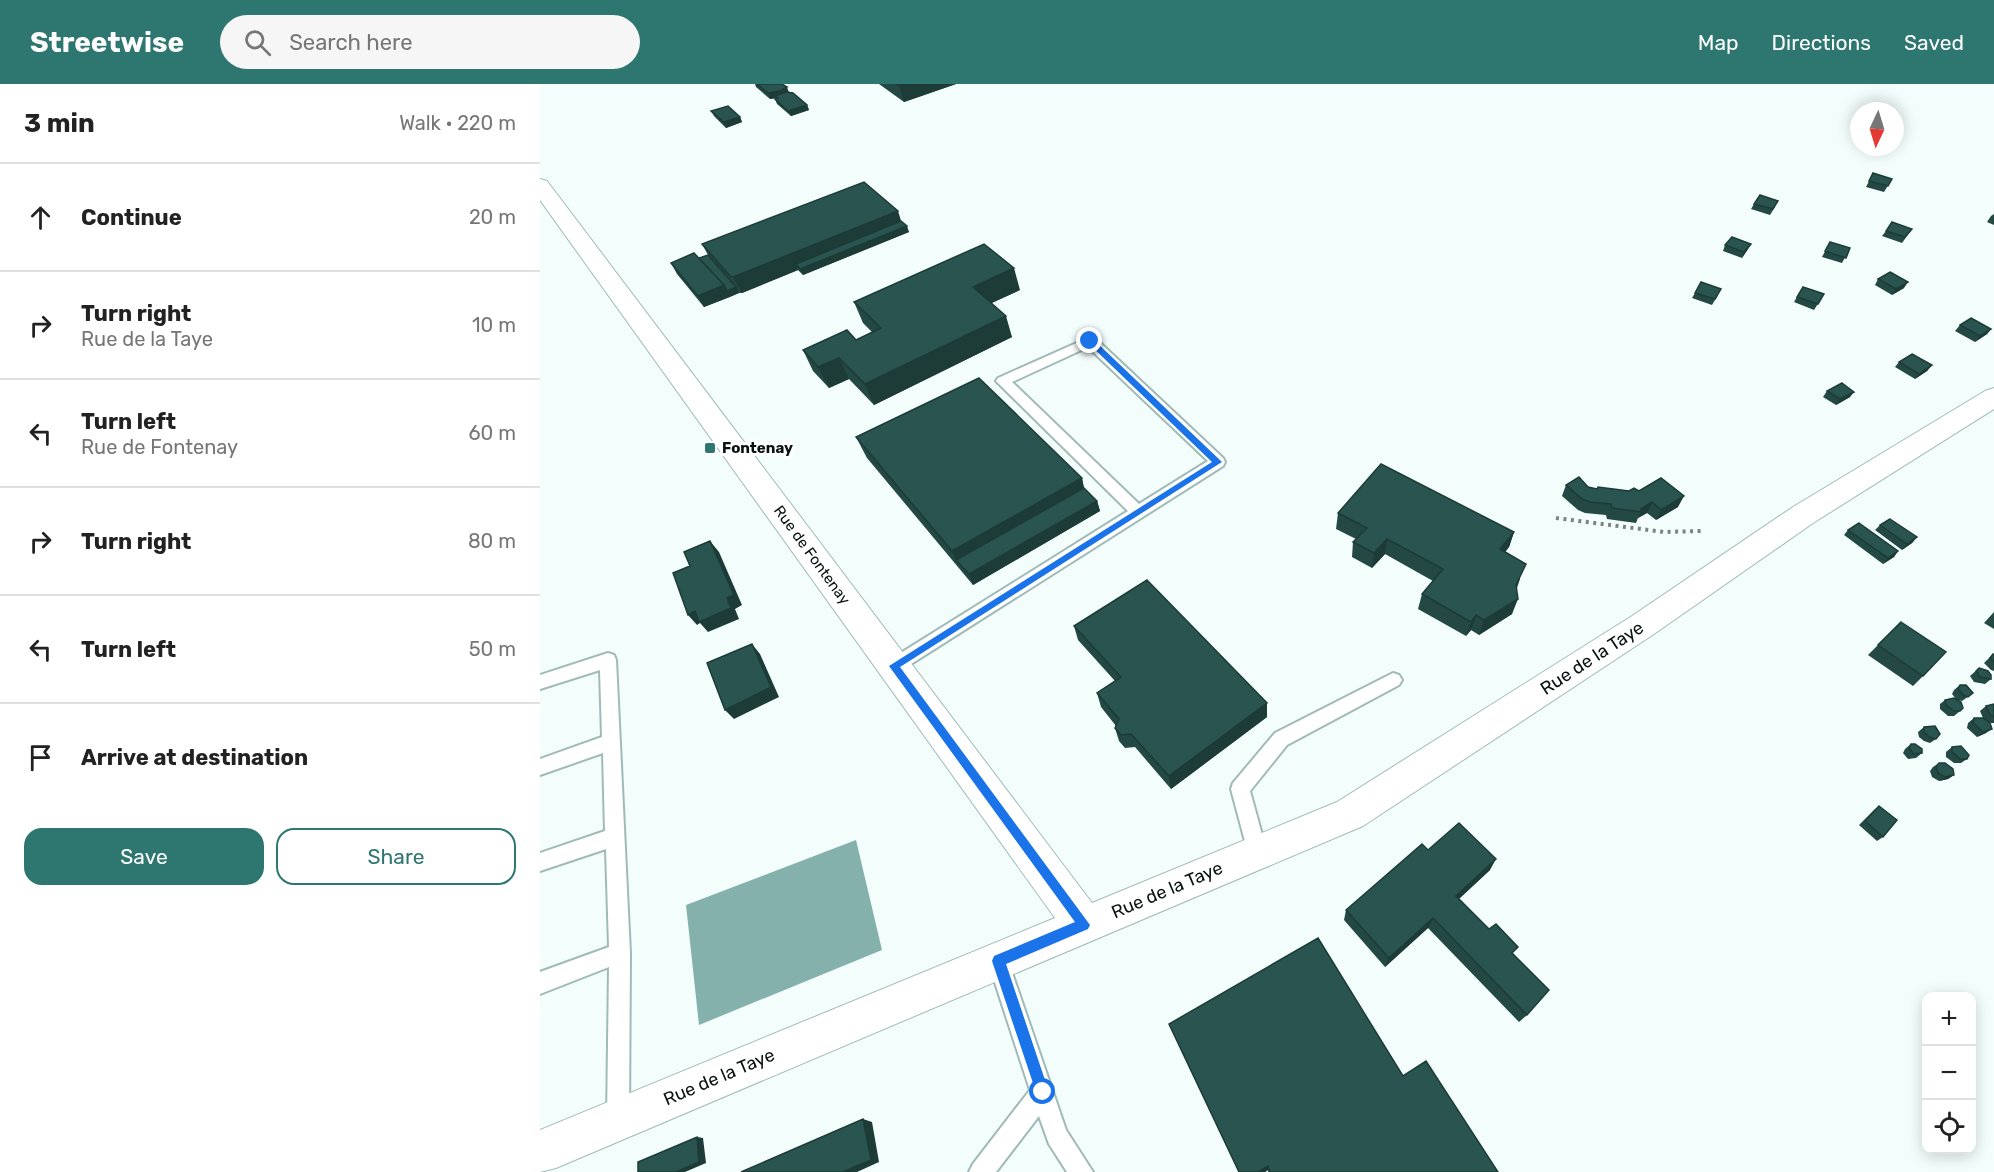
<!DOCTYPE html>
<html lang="en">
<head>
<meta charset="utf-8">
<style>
  :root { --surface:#fff; --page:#f6f6f6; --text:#222; --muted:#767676; --line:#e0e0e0; --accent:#2e7670 }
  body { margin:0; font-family:Rubik,sans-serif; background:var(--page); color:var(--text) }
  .controls { position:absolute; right:18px; bottom:18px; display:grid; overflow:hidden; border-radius:12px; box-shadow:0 3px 15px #0003 }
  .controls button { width:54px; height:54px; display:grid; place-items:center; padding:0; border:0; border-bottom:2px solid var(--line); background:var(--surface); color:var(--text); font:30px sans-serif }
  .compass { position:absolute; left:1310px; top:18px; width:54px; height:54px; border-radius:50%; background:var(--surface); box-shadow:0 3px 15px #0003; rotate:184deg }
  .stop { position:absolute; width:18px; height:18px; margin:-14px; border:4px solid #1a73e8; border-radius:50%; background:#fff }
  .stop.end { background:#1a73e8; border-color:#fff; box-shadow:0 2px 6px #0008 }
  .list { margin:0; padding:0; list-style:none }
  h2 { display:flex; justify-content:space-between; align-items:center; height:78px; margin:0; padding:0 24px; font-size:26px }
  h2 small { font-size:20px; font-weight:400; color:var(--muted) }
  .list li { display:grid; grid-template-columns:39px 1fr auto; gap:18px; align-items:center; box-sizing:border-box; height:108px; padding:0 24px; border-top:2px solid var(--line) }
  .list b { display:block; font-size:22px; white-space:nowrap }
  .list p { margin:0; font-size:20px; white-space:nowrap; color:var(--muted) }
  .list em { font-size:20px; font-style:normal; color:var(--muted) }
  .actions { display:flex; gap:12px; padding:18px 24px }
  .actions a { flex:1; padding:14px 0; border:2px solid var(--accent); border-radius:18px; text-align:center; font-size:21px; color:var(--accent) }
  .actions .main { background:var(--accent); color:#fff }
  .icon { flex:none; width:33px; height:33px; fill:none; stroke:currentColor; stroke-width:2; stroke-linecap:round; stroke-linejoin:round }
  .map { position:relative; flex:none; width:1454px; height:1088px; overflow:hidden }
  header { display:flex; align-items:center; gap:36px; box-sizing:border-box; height:84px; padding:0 30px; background:var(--accent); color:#fff }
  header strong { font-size:28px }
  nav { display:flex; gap:33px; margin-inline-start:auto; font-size:21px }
  .search { width:420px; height:54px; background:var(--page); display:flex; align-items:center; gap:15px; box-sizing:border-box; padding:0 21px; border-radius:33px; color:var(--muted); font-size:22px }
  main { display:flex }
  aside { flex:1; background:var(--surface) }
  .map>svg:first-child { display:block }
  .water { fill:#85b1ac }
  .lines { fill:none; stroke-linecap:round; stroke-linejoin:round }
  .service-casing { stroke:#a0bbb7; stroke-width:4 }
  .minor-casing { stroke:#a0bbb7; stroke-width:2 }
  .path { stroke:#7a8483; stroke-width:4; stroke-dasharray:3 4.5; stroke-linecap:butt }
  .service { fill:#fff; fill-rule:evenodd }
  .minor { fill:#fff; fill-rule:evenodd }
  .wall { fill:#244844 }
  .shaded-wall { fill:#1d3b37 }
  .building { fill:#2a544f; stroke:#1d3b37; stroke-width:1.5 }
  .route { fill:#1a73e8 }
  .poi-dot { fill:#2e7670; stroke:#fff; stroke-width:2 }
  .labels { text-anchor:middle; stroke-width:6; stroke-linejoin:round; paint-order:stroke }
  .poi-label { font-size:15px; font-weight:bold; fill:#081211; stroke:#fff; text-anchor:start }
  .street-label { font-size:15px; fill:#081211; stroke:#fff }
  .near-street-label { font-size:18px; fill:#081211; stroke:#fff }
</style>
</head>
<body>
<header>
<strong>Streetwise</strong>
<div class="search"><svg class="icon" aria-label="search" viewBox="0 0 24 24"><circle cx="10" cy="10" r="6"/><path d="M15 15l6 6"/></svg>Search here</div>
<nav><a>Map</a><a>Directions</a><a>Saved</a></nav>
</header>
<main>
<aside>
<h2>3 min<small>Walk · 220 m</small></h2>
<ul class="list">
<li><svg class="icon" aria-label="ahead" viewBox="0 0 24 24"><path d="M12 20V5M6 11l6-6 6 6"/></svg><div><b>Continue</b></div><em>20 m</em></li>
<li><svg class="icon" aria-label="right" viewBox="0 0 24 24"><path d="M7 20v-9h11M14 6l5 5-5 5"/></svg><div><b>Turn right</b><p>Rue de la Taye</p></div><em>10 m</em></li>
<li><svg class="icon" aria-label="left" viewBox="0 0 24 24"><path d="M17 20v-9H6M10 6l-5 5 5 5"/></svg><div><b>Turn left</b><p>Rue de Fontenay</p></div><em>60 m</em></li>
<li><svg class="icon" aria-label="right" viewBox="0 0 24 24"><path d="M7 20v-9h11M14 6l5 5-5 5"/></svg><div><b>Turn right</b></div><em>80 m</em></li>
<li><svg class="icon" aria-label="left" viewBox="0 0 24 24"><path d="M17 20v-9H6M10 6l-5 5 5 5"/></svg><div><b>Turn left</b></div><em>50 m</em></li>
<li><svg class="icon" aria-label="arrive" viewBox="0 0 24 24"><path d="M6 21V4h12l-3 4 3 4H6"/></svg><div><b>Arrive at destination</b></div></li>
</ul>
<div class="actions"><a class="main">Save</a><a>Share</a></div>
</aside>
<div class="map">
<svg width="1454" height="1088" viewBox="0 0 1454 1088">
  <rect width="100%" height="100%" fill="#f3fefc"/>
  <path class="water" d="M316 756 342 866 159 941 146 821Z"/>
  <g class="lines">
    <g class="service-casing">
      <path id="service" d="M550 253 555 254 683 374 685 378 683 382 360 587 354 589 348 587 346 582 348 577 588 427 456 297 458 294ZM548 263 668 377 599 420 472 298Z
        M68 569 74 571 76 576 90 869 89 1036 86 1044 78 1047 70 1044 67 1036 69 883 0 910V888L69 863 66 765 0 787V769L65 747 63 669 0 691V675L62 653 60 586 0 605V591Z
        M853 589 859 591 862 596 859 601 747 661 710 707 727 769 724 776 717 778 710 776 691 705 693 699 735 649Z
        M458 867 465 870 468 877 526 1046 553 1088H527L509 1060 499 1032 456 1088H429L433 1080 490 1006 448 877 451 870Z"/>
    </g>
    <g class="minor-casing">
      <path id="minor" d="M0 95 7 97 552 819 797 718 1092 532 1253 423 1445 307 1454 304V325L1273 439 1114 550 823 742 16 1084 0 1088V1046L515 834 0 116Z"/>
    </g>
    <path class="path" d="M1016 434 1124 448 1161 447"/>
    <use href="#service" class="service"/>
    <use href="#minor" class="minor"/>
  </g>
  <path class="wall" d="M215 0H242L249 8 267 21 269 26 251 32 237 20 235 15 236 14 230 15 216 3Z
    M339 0H416L364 18Z
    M171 27 200 33 202 38 186 44 174 32Z
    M1333 89 1352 95 1344 108 1326 103Z
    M1214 120 1235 123 1230 131 1211 125Z
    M1454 130V141L1447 138 1451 132Z
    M361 137 369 148 263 191 258 186 202 209H199L164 223 137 190 131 179 159 174 168 171 162 160Z
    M1372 145 1362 159 1342 152 1346 147Z
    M1290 158 1310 164 1302 179 1282 173Z
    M1185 161 1208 165 1202 174 1183 167Z
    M1338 195 1364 204 1352 211 1335 201Z
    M480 206 451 219 472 253 334 321 309 295 289 304 273 287 263 266 316 256 332 248 323 239 314 218Z
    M1155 209 1178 211 1172 221 1152 214Z
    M1284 210 1274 226 1254 218 1257 213Z
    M1420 241 1451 245 1447 250 1435 258 1415 247Z
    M1359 278 1392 281 1387 287 1375 295 1355 283Z
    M1287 307 1310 313 1296 321 1283 313Z
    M316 353 542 394 544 404 557 417 560 427 433 501 327 374Z
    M1026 401 1048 403 1057 405 1099 407 1138 423 1116 436 1107 429 1098 434 1096 439 1067 435 1066 431 1045 429 1038 426 1022 412Z
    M798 429 974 448 969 463 965 468 980 495 977 504 972 530 939 551 931 546 926 552 878 525 882 510 893 497 845 470 832 484 812 473 813 458 816 455 796 445Z
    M1340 441 1377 453 1372 459 1362 466 1335 446Z
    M1308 446 1358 467 1354 473 1343 480 1304 451Z
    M1454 528V545L1444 539Z
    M1361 538 1383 592 1373 602 1328 571Z
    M534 542 727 633 631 705 595 663 585 664 579 657 575 644 576 642 561 623 557 609 575 597 538 556Z
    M1453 570H1454V587L1451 586 1444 579Z
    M1439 584 1451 595 1445 600 1434 598 1430 592Z
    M1420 601 1433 609 1422 617 1418 616 1420 627 1414 632H1408L1400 625V620L1405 616H1417L1412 610 1414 606Z
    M1454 620V639H1451L1448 638 1446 649 1437 653 1427 644 1428 639 1434 634H1443L1440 627 1446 622Z
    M1384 643 1396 655 1390 659 1384 657 1379 653 1378 648Z
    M1371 660 1382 669 1376 674 1368 675 1363 669 1365 665Z
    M1412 663 1427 675 1421 679H1414L1406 673V668Z
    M1399 679 1414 691 1408 695 1399 697 1392 693 1390 687 1393 683Z
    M1339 722 1343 753 1337 757 1319 741 1334 726Z
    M888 766 950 786 919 815 973 869 987 931 979 938 888 844 845 883 804 836 806 826Z
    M629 940 863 992 958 1088H728V1086L725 1088H699Z"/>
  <path class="shaded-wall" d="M366 0H416L364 18 359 2Z
    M247 3 249 9 235 12 236 14 230 15 228 9Z
    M267 21 269 26 251 32 248 27Z
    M200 33 202 38 186 44 184 38Z
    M358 127 363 143 367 142 369 148 263 191 260 185 256 180 258 186 202 209 193 193Z
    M1211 160 1208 165 1202 174 1204 168Z
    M474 184 480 206 439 225 433 203Z
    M1368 198 1364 204 1352 211 1356 205Z
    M184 201 190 213 164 223 158 212Z
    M196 203 199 209 190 213 187 207Z
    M466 232 472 253 334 321 325 300Z
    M1451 245 1447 250 1435 258 1440 252Z
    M299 274 309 295 289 304 278 283Z
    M1392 281 1387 287 1375 295 1379 290Z
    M1314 308 1310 313 1296 321 1300 315Z
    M542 394 546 415 416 476 412 467Z
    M1144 412 1138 423 1116 436 1121 426Z
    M557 417 560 427 433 501 429 490Z
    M1112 418 1107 429 1098 434 1101 428V425Z
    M974 448 969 463 955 481 960 465Z
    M1377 453 1372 459 1362 466 1367 460Z
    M847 455 845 470 832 484 834 469Z
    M170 457 179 468 202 521 195 525 199 535 168 548 160 539 157 541 148 531Z
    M1358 467 1354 473 1343 480 1348 474Z
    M978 515 972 530 939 551 944 536Z
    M936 531 931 546 926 552 931 538Z
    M212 560 220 570 239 613 194 635 185 626Z
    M727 619V633L631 705 629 692Z
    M1452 645 1446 649 1437 653 1443 648Z
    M1414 691 1408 695 1399 697 1405 693Z
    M956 775 950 786 911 822 916 812Z
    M893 834 888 844 845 883 849 874Z
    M323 1035 332 1038 339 1078 317 1088H303Z
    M157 1053 163 1054 166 1079 145 1088H136Z
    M728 1082V1086L725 1088H718Z"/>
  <path class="building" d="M217 0H242L247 3 243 5 245 6 228 9Z
    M356 0H366L359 2Z
    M246 8 253 9 267 21 248 27 235 15 238 14 235 12Z
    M188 22 200 33 184 38 171 27Z
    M1333 89 1352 95 1348 102 1329 97Z
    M324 98 358 127 193 193 190 192 162 160Z
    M1220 111 1238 117 1233 125 1214 120Z
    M361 137 367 142 260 185 256 180Z
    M1352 138 1372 145 1365 153 1346 147Z
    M1192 153 1211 160 1204 168 1185 161Z
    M1290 158 1310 164 1306 174 1285 167Z
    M444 160 474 184 433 203 466 232 325 300 299 274 278 283 263 266 307 246 316 256 341 244 314 218Z
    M154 169 184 201 158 212 131 179Z
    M168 171 196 203 187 207 184 201 159 174Z
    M1350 188 1368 198 1356 205 1338 195Z
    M1161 198 1181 205 1175 215 1155 209Z
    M1263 203 1284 210 1278 220 1257 213Z
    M1431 234 1451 245 1440 252 1420 241Z
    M1372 270 1392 281 1379 290 1359 278Z
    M439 294 542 394 412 467 316 353Z
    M1302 299 1314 308 1300 315 1287 307Z
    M841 380 974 448 960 465 986 480 976 501 978 515 944 536 936 531 931 538 882 510 903 485 847 455 834 469 813 458 827 444 798 429Z
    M1039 393 1048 403 1057 405 1058 403 1089 407 1094 404 1099 407 1121 394 1144 412 1121 426 1112 418 1101 425V428L1072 424 1071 420 1050 418 1042 415 1026 401Z
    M544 404 557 417 429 490 416 476Z
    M1350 435 1377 453 1367 460 1340 441Z
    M1319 439 1358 467 1348 474 1308 446Z
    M170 457 194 511 187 514 191 524 159 538 155 527 148 531 133 489 150 482 144 468Z
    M607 496 727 619 629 692 591 650 581 651 575 644 579 635 557 609 581 593 534 542Z
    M1361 538 1406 568 1383 592 1338 561Z
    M212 560 231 603 185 626 167 579Z
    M1453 570H1454V578L1450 574Z
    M1439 584 1448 587 1451 591V595L1440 593 1436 587Z
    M1420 601H1426L1433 609 1428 613 1423 611 1418 605Z
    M1414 614 1421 618 1423 624 1420 627H1414L1406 621 1405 616Z
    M1454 620V633L1450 631 1446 622Z
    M1434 634H1443L1450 639 1452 645 1443 648 1433 639Z
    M1395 642 1400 650 1396 655 1389 653 1384 648V643Z
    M1371 660H1375L1382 665V669L1374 670 1369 664Z
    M1421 662 1429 671 1427 675H1420L1412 668V663Z
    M1399 679H1405L1413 685 1414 691 1405 693 1398 689 1396 683Z
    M1339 722 1357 736 1343 753 1325 737Z
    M919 739 956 775 916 812 949 845 956 840 978 863 972 869 1009 906 987 931 893 834 849 874 806 826 882 760 888 766Z
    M778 854 863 992 886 977 958 1088H730L728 1082 718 1088H699L629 940Z
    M323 1035 331 1076 303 1088H201Z
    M157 1053 159 1078 136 1088H98V1078Z"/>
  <path class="route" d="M548 255H553L682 378 360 583 550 841 548 845 466 880 509 1008 507 1012 503 1014 498 1012 496 1008 452 877 454 872 535 838 349 582 672 378 548 259Z"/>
  <rect class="poi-dot" x="164" y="358" width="12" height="12" rx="3"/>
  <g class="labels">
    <g class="poi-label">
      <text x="182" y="369">Fontenay</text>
    </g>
    <g class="street-label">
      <text transform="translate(272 471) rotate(54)" y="5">Rue de Fontenay</text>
    </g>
    <g class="near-street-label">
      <text transform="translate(1052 574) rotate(-33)" y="6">Rue de la Taye</text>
      <text transform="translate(627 806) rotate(-23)" y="6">Rue de la Taye</text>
      <text transform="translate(179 993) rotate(-23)" y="6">Rue de la Taye</text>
    </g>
  </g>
</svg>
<div class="controls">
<button>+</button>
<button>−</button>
<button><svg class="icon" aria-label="locate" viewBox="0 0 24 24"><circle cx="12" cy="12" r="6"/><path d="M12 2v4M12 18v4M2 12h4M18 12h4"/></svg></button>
</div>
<svg class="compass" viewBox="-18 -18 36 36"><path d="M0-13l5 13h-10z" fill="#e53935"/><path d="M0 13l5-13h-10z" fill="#767676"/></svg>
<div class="stop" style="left:503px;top:1008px"></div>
<div class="stop end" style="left:550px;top:257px"></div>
</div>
</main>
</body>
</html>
